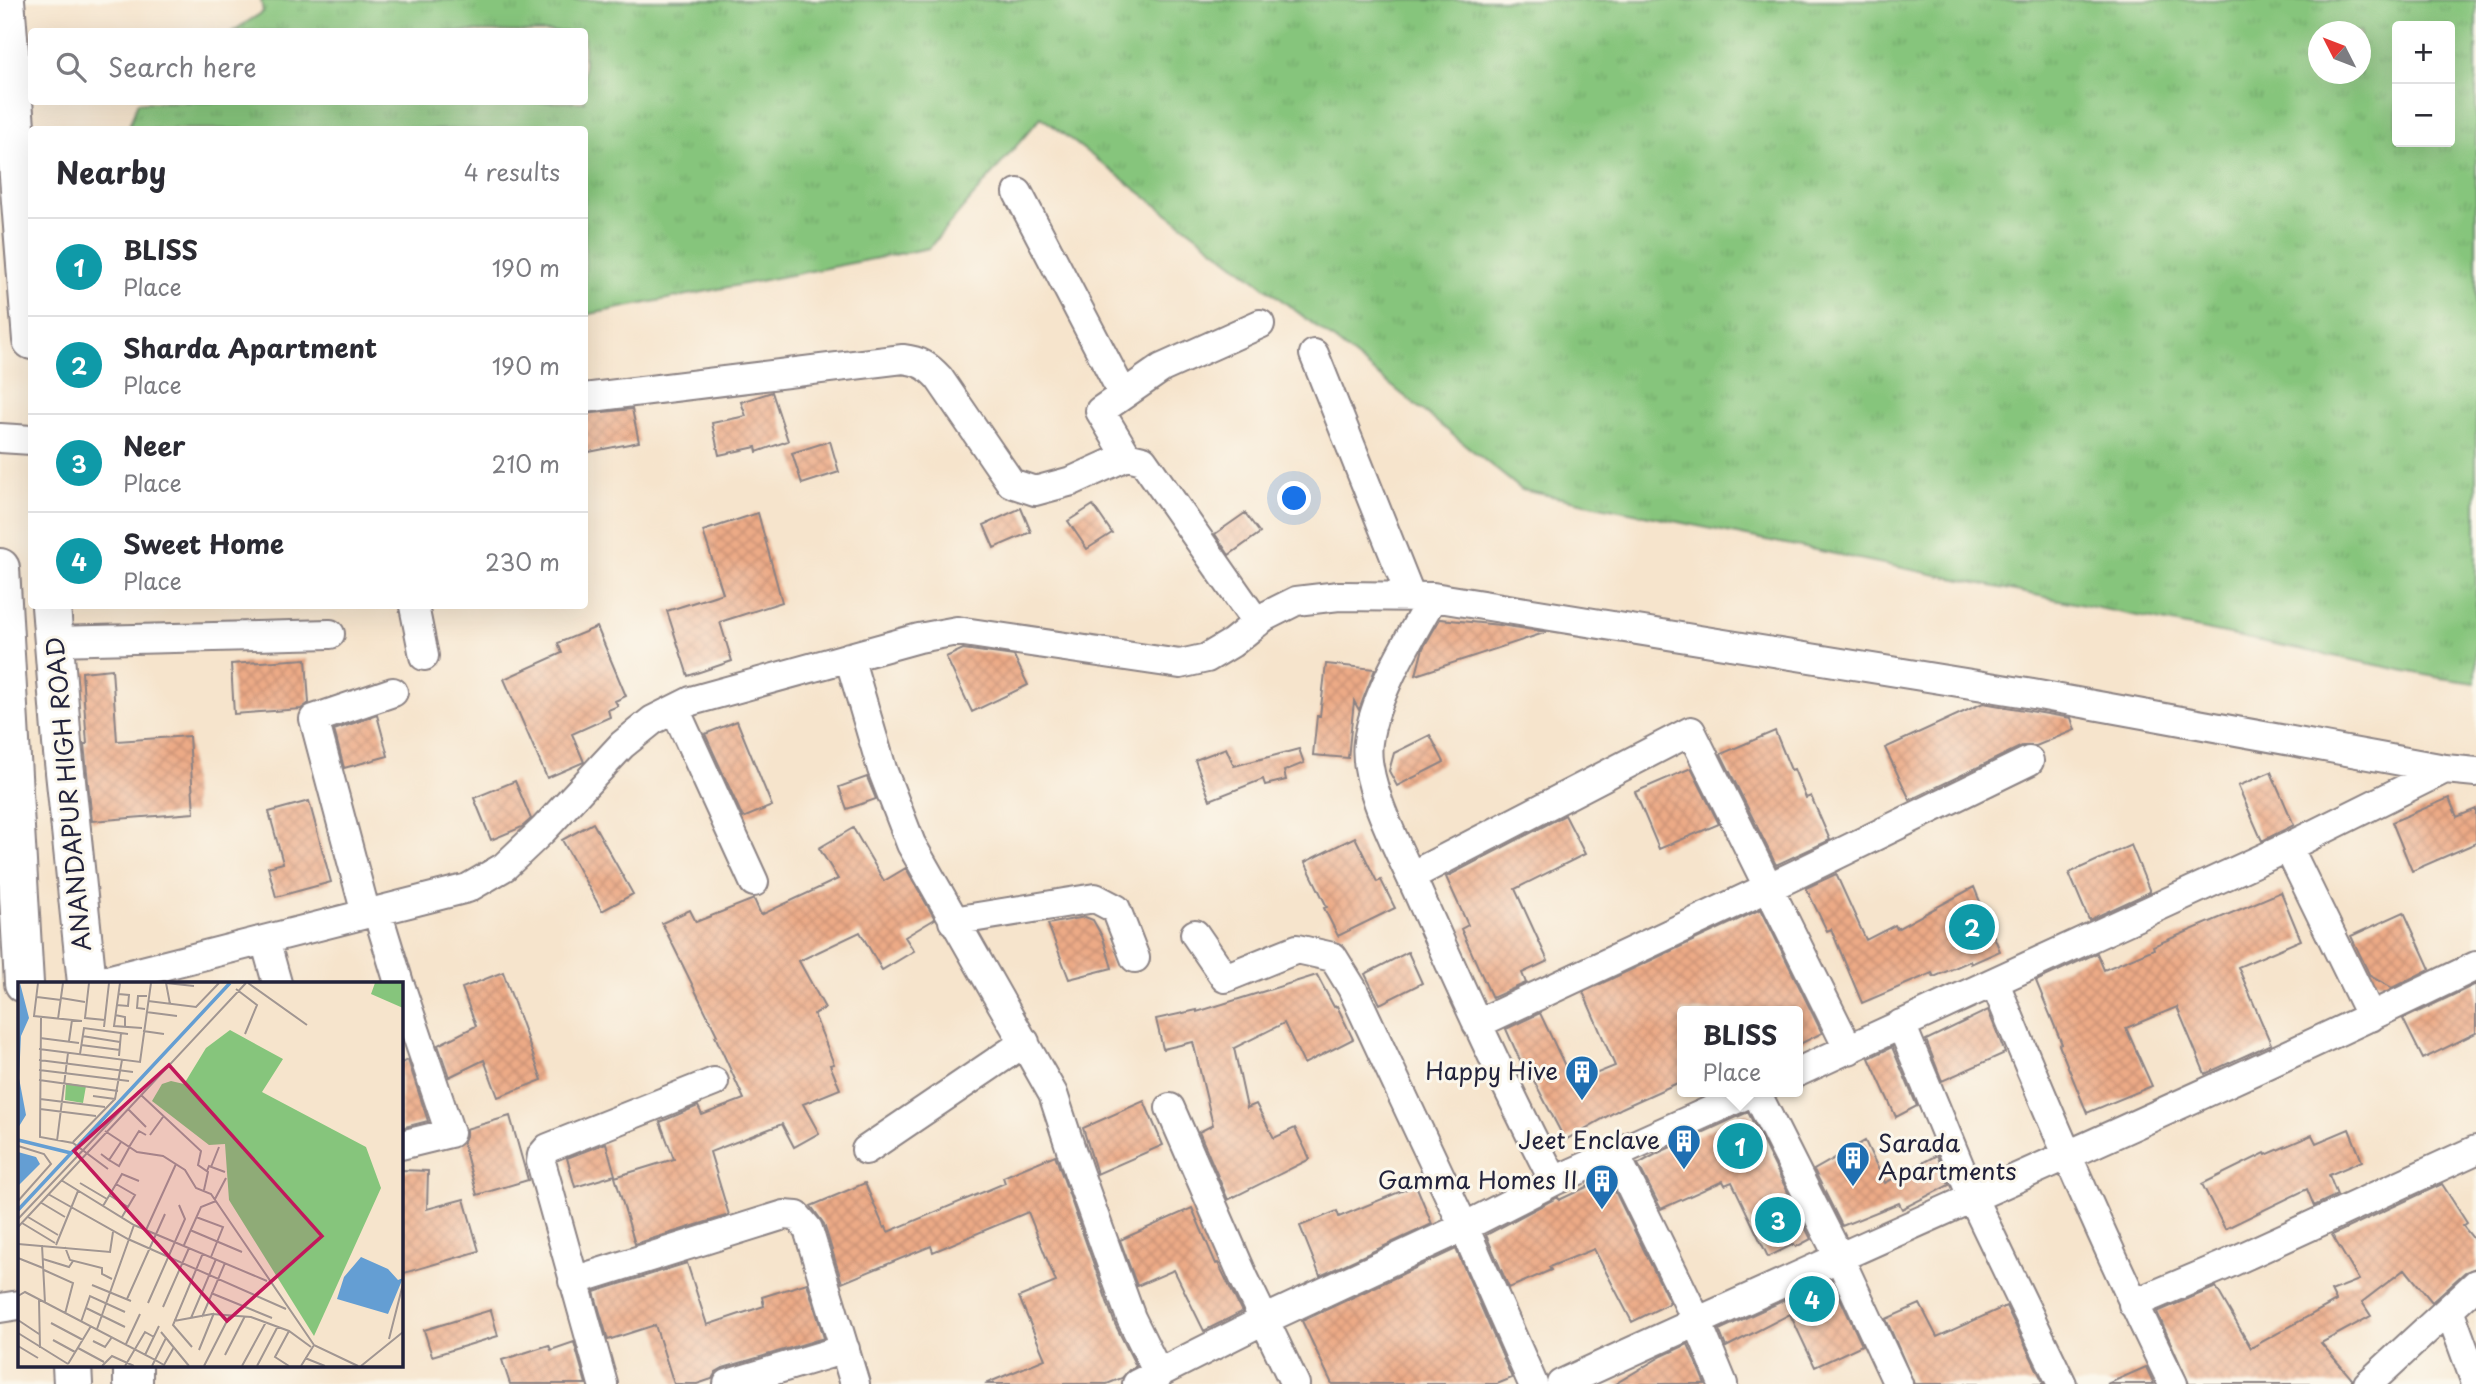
<!DOCTYPE html>
<html lang="en">
<head>
<meta charset="utf-8">
<style>
  :root { --surface:#fff; --page:#f7f7f7; --text:#2b2b33; --muted:#7c7c81; --line:#e1e1e2; --accent:#2563eb }
  body { margin:0; font-family:"Playpen Sans",sans-serif; background:var(--page); color:var(--text) }
  .controls { position:absolute; right:21px; top:21px; display:grid; overflow:hidden; border-radius:7px; box-shadow:0 7px 28px #0002 }
  .controls button { width:63px; height:63px; display:grid; place-items:center; padding:0; border:0; border-bottom:2px solid var(--line); background:var(--surface); color:var(--text); font:35px sans-serif }
  .compass { position:absolute; left:2308px; top:21px; width:63px; height:63px; border-radius:50%; background:var(--surface); box-shadow:0 7px 28px #0002; rotate:312deg }
  .you { position:absolute; left:1295px; top:499px; width:24px; height:24px; margin:-18px; border:5px solid #fff; border-radius:50%; background:#1a73e8; box-shadow:0 0 0 10px #1a73e833 }
  .badge { display:grid; place-items:center; width:46px; height:46px; border-radius:50%; background:var(--accent); color:#fff; font-size:23px; font-weight:700 }
  .pin { position:absolute; translate:-50% -50%; border:4px solid #fff; box-shadow:0 2px 7px #0006 }
  .popup { position:absolute; left:1677px; top:1006px; width:126px; height:91px; box-sizing:border-box; display:grid; place-content:center; border-radius:7px; background:var(--surface); filter:drop-shadow(0 2px 5px #0005); font-size:23px; white-space:nowrap; color:var(--muted) }
  .popup b { font-size:26px; color:var(--text) }
  .popup::after { content:''; position:absolute; left:50%; top:100%; margin-left:-14px; border:14px solid transparent; border-top-color:var(--surface) }
  .list { margin:0; padding:0; list-style:none }
  h2 { display:flex; justify-content:space-between; align-items:center; height:91px; margin:0; padding:0 28px; font-size:30px }
  h2 small { font-size:23px; font-weight:400; color:var(--muted) }
  .list li { display:grid; grid-template-columns:46px 1fr auto; gap:21px; align-items:center; box-sizing:border-box; height:98px; padding:0 28px; border-top:2px solid var(--line) }
  .list b { display:block; font-size:26px; white-space:nowrap }
  .list p { margin:0; font-size:23px; white-space:nowrap; color:var(--muted) }
  .list em { font-size:23px; font-style:normal; color:var(--muted) }
  .icon { flex:none; width:38px; height:38px; fill:none; stroke:currentColor; stroke-width:2; stroke-linecap:round; stroke-linejoin:round }
  .map { position:relative; flex:none; width:2476px; height:1384px; overflow:hidden }
  .search { position:absolute; background:var(--surface); box-shadow:0 7px 28px #0002; left:28px; top:28px; width:560px; height:77px; display:flex; align-items:center; gap:18px; box-sizing:border-box; padding:0 24px; border-radius:7px; color:var(--muted); font-size:26px }
  .panel { position:absolute; background:var(--surface); box-shadow:0 7px 28px #0002; left:28px; top:126px; width:560px; height:483px; border-radius:7px }
  .map>svg:first-child { display:block }
  .park { fill:url(#park-tufts); stroke:#54745c; stroke-width:2; fill-rule:evenodd }
  .building { fill:url(#building-cross-hatch) }
  .lines { fill:none; stroke-linecap:round; stroke-linejoin:round }
  .street-casing { stroke:#8c8384; stroke-width:32 }
  .secondary-casing { stroke:#8c8384; stroke-width:42 }
  .street { stroke:#fff; stroke-width:28 }
  .secondary { stroke:#fff; stroke-width:38 }
  .labels { text-anchor:middle; stroke-width:6; stroke-linejoin:round; paint-order:stroke }
  .street-label { font-size:24px; fill:#22223b; stroke:#fbf7ec }
  .poi-label { font-size:24px; fill:#22223b; stroke:#fbf7ec; text-anchor:end }
  .inset-river { fill:none; stroke:#649ed3; stroke-width:3.5 }
  .inset-road { fill:none; stroke:#a19692; stroke-width:2 }
  .view { fill:#c2185b; fill-opacity:0.15; stroke:#c2185b; stroke-width:3.5 }
  .inset-edge { fill:none; stroke:#22223b; stroke-width:3.5 }
</style>
</head>
<body>
<div class="map">
<svg width="2476" height="1384" viewBox="0 0 2476 1384">
  <defs>
    <pattern id="park-tufts" width="24" height="20" patternUnits="userSpaceOnUse" patternTransform="scale(1.75)"><rect width="24" height="20" fill="#86c57c"/><path d="M3 7l-1-3M5 7V3M7 7l1-3M15 17l-1-3M17 17v-4M19 17l1-3" fill="none" stroke="#73a96c"/></pattern>
    <pattern id="building-cross-hatch" width="8" height="8" patternUnits="userSpaceOnUse" patternTransform="scale(1.75)"><rect width="8" height="8" fill="#ecaa86"/><path d="M0 0l8 8M0 8l8-8" fill="none" stroke="#ca9275"/></pattern>
  </defs>
  <rect width="100%" height="100%" fill="#fbf7ec"/>
  <filter id="ink" filterUnits="userSpaceOnUse"><feTurbulence type="fractalNoise" baseFrequency=".0143" numOctaves="2"/><feDisplacementMap in="SourceGraphic" scale="14" xChannelSelector="R" yChannelSelector="G"/><feConvolveMatrix kernelMatrix="1 2 1 2 8 2 1 2 1" color-interpolation-filters="sRGB"/></filter>
  <filter id="wash" filterUnits="userSpaceOnUse"><feTurbulence type="fractalNoise" baseFrequency=".00686" numOctaves="4" result="noise"/><feDisplacementMap in="SourceGraphic" scale="28" xChannelSelector="R" yChannelSelector="G"/><feGaussianBlur stdDeviation="1.57" result="paint"/><feColorMatrix in="noise" values="0 0 0 0 0 0 0 0 0 0 0 0 0 0 0 0 0 1.4 0 .05"/><feComposite in="paint" operator="in"/></filter>
  <g filter="url(#wash)">
    <rect width="100%" height="100%" fill="#f6e4cc"/>
    <path class="park" d="M261 0H2476V683L2440 678 1522 490 1338 343 1041 117 929 248 585 315 584 130 128 129 138 102H584V32L233 31 263 12ZM2397 26H2450V142H2397ZM2318 32H2360V74H2318Z"/>
    <g id="blocks">
      <path class="building" d="M772 392 788 441 757 452 756 447 719 455 712 423 746 416 741 402Z
        M632 409 639 442 584 453V414Z
        M830 441 839 472 802 484 792 453Z
        M1093 505 1112 533 1087 549 1068 521Z
        M1021 508 1031 532 994 548 984 525Z
        M758 513 782 602 720 622 732 661 688 676 667 611 723 593 703 531Z
        M1245 513 1260 533 1229 555 1215 534Z
        M1440 619 1500 625 1547 632 1416 675 1423 648Z
        M597 627 626 696 615 701 618 706 608 710 610 717 572 734 584 762 547 778 504 679 562 653 558 643Z
        M963 649 1014 656 1028 685 972 712 946 657Z
        M306 659 309 703 301 709 234 714 231 664Z
        M1326 664 1375 669 1359 710 1354 701 1348 758 1313 755 1317 716H1320Z
        M112 669 117 741 189 736 194 813 92 821 84 744H87L82 672Z
        M1983 703 2071 718 2075 730 2036 746H2022L1910 800 1885 748Z
        M377 715 388 756 344 768 334 730Z
        M737 721 772 806 743 818 705 734Z
        M1775 731 1791 770 1794 769 1806 798 1811 796 1830 840 1776 865 1721 754Z
        M1430 735 1444 762 1397 786 1389 771 1394 753Z
        M1226 748 1234 766 1299 749 1304 763 1284 771 1286 780 1265 785 1263 779 1210 800 1195 760Z
        M1691 768 1719 824 1659 849 1635 792Z
        M2271 772 2294 825 2262 841 2238 786Z
        M867 777 876 799 847 809 839 787Z
        M515 781 531 819 522 827 491 840 474 798Z
        M2449 798 2457 817 2476 809V843L2412 871 2392 822Z
        M309 801 331 882 276 897 268 867 283 863 269 812Z
        M1565 815 1585 854 1515 889 1548 961 1522 973 1526 983 1492 998 1461 929 1468 925 1446 877Z
        M593 823 633 894 602 911 562 840Z
        M853 828 884 881 906 868 935 919 905 937 914 951 882 970 860 932 799 961 825 1008 814 1014 834 1064 830 1065 840 1089 803 1104 819 1133 794 1147 782 1124 710 1152 729 1215 635 1244 615 1177 674 1159 660 1122 698 1106 702 1115 744 1099 715 1036 717 1035 662 923 690 910 696 922 754 899 761 915 838 879 819 848Z
        M1355 837 1377 882 1381 880 1395 908 1338 936 1324 908 1327 907 1305 862Z
        M2131 845 2150 892 2089 920 2069 873Z
        M1836 874 1866 940 1895 925 1897 929 1974 887 2000 951 1971 964 1970 961 1934 977 1932 973 1862 1003 1831 929 1827 931 1806 888Z
        M2281 892 2301 940 2238 967 2271 1044 2205 1074 2177 1007 2126 1028 2152 1086 2087 1113 2059 1045 2062 1044 2036 981 2097 953 2104 970 2154 949 2153 946Z
        M1761 909 1822 1033 1798 1045V1011H1682V1081L1622 1108 1565 1140 1531 1075 1527 1076 1506 1029 1540 1013 1573 1083 1615 1066 1583 992Z
        M2404 912 2430 969 2392 988 2370 976 2351 936Z
        M1085 917 1093 920 1103 938 1112 968 1069 979 1048 924Z
        M1408 952 1422 983 1380 1004 1365 974Z
        M503 972 542 1080 498 1097 484 1060 449 1077 438 1045 476 1026 462 988Z
        M1317 975 1334 1007 1337 1006 1353 1039 1304 1064 1284 1023 1234 1048 1247 1108 1256 1104 1274 1138 1295 1128 1310 1159 1228 1200 1199 1132 1213 1125 1193 1042 1163 1049 1156 1019 1197 1010V1012Z
        M2476 984V1033L2423 1059 2403 1019Z
        M1988 1010 2005 1053 1942 1081 1926 1040Z
        M1892 1047 1917 1106 1896 1117 1869 1058Z
        M408 1060 428 1121 401 1128V1063Z
        M1144 1101 1163 1145 1097 1174 1083 1128Z
        M1748 1112 1811 1239 1796 1247 1794 1244 1768 1257 1732 1182 1725 1185 1723 1181 1661 1209 1638 1164 1660 1152Z
        M510 1116 528 1180 477 1195 463 1143 466 1136V1129Z
        M2349 1129 2362 1161 2329 1175 2337 1195 2314 1206 2307 1189 2225 1229 2202 1184 2265 1153 2266 1155 2312 1135 2316 1143Z
        M1865 1141 1885 1183 1937 1155 1949 1185 1902 1209 1899 1203 1842 1226 1814 1170Z
        M606 1143 615 1175 575 1187 567 1158Z
        M1055 1155 1115 1324 1136 1366 1129 1370 1122 1378 1107 1384H985L1045 1359 1019 1297 1056 1282 1028 1212 933 1252 931 1246 842 1283 824 1224 811 1206 865 1183 884 1228 886 1227 888 1232 1005 1183 1003 1177Z
        M401 1170 428 1171 427 1209 464 1199 479 1251 401 1274Z
        M1608 1177 1670 1303 1632 1322 1594 1249 1549 1267 1551 1270 1509 1288 1486 1235 1558 1197 1559 1200Z
        M2442 1184 2467 1223 2463 1226 2476 1242V1268L2465 1272 2432 1302 2405 1269 2362 1302 2371 1316 2321 1343 2352 1379V1384H2189L2157 1312 2216 1287 2251 1348 2336 1301 2331 1291 2359 1280 2332 1235Z
        M1416 1185 1432 1224 1320 1276 1300 1226 1337 1211 1339 1217Z
        M1192 1208 1216 1264 1218 1263 1242 1312 1204 1331 1174 1270 1137 1286 1120 1240Z
        M1456 1249 1512 1378 1497 1384H1332L1302 1321Z
        M687 1263 707 1325 764 1306 762 1297 807 1283 824 1338 723 1368 716 1372 712 1379 697 1384H674L655 1325 608 1340 594 1292Z
        M1831 1279 1862 1345 1815 1367 1790 1314 1726 1347 1719 1330Z
        M1920 1304 1937 1337 2006 1306 2044 1384H1914L1886 1319Z
        M491 1310 498 1336 432 1356 424 1330Z
        M574 1342 586 1384H510L502 1360 549 1345 551 1350Z
        M1688 1344 1705 1384H1615L1662 1356Z
        M2146 1367 2154 1384H2107Z"/>
    </g>
  </g>
  <g filter="url(#ink)">
    <use href="#blocks" fill-opacity="0" stroke="#8c8384" stroke-width="2"/>
    <g class="lines">
      <g class="street-casing">
        <path id="street" d="M1018 193 1123 394
          M1314 354 1411 597
          M584 398 903 359C920 361 928 366 939 378L1011 483 1035 491 1072 481 1127 456 1143 460 1257 623
          M0 438 32 440
          M1127 456 1100 411 1162 368 1260 324
          M1433 597C1410 637 1374 696 1368 742 1362 784 1403 857 1420 897 1463 993 1506 1088 1554 1181
          M414 606 424 656
          M54 641 330 634
          M849 657 882 769 911 844 1053 1094 1078 1171 1131 1318 1159 1375
          M675 709 754 882
          M2288 847 2371 1017
          M1411 876 1691 731 1849 1050
          M377 911 399 983
          M366 914 314 719 393 692
          M953 921 1095 898 1116 909 1135 958
          M1195 934 1225 978 1297 949 1333 957 1352 988 1464 1227 1533 1384
          M265 940 277 983
          M95 983 468 888 504 867 543 830 622 745 653 720 691 701 919 638 957 631 1180 664 1207 658 1232 643 1264 617 1296 601 1339 596 1433 597 2033 694 2445 769 2476 772
          M1995 983C2051 1120 2107 1251 2173 1384
          M401 988 450 1133 401 1145
          M1477 1024 1795 875 2029 761
          M1901 1024 1973 1199 2062 1384
          M1798 1072 2288 847 2445 769
          M1756 1092 1839 1257 1898 1384
          M1170 1108 1244 1278 1295 1384
          M866 1150 1025 1042
          M1615 1154 1697 1321 1723 1384
          M573 1281 784 1215 797 1216 808 1229 855 1384
          M2133 1304 2223 1266 2476 1150
          M0 1308 19 1305
          M2449 1309 2476 1383
          M603 1384 541 1162 542 1155 548 1148 714 1082
          M728 1384 845 1349
          M1137 1384 1264 1320 1464 1227 1554 1181 1752 1092
          M1561 1384C1865 1243 2174 1112 2476 966
          M2368 1384 2476 1284"/>
      </g>
      <g class="secondary-casing">
        <path id="secondary" d="M5 0 32 340
          M0 568 24 983
          M51 606 62 743 87 983
          M72 1365 73 1384
          M133 1365V1384"/>
      </g>
      <use href="#street" class="street"/>
      <use href="#secondary" class="secondary"/>
    </g>
  </g>
  <defs>
    <g id="building-pin" transform="scale(1.75)"><path d="M0 17L-7.5 6A9.5 9.5 0 1 1 7.5 6Z" fill="#1f6fb2" stroke="#fbf7ec"/><path d="M-4-6H4V6H1V3H-1V6H-4ZM-2.5-4.3h1.7v1.8h-1.7ZM.8-4.3h1.7v1.8H.8ZM-2.5-1h1.7V.8h-1.7ZM.8-1h1.7V.8H.8Z" fill="#fff"/></g>
  </defs>
  <g fill-rule="evenodd">
    <use href="#building-pin" x="1582" y="1072"/>
    <use href="#building-pin" x="1684" y="1141"/>
    <use href="#building-pin" x="1853" y="1158"/>
    <use href="#building-pin" x="1602" y="1181"/>
  </g>
  <g class="labels">
    <g class="street-label">
      <text transform="translate(69 794) rotate(-95)" y="8">ANANDAPUR HIGH ROAD</text>
    </g>
    <g class="poi-label">
      <text x="1558" y="1080">Happy Hive</text>
      <text x="1660" y="1149">Jeet Enclave</text>
      <text x="1878" y="1152" text-anchor="start">Sarada<tspan x="1878" dy="28">Apartments</tspan></text>
      <text x="1578" y="1189">Gamma Homes II</text>
    </g>
  </g>
  <g transform="translate(18 982)">
    <rect width="385" height="385" fill="#f6e4cc"/>
    <path d="M357 1H385V26L353 12ZM212 48 265 77 244 110 348 165 363 206 296 354 211 218 207 162 191 163 134 119 144 102 153 99 166 102 188 66ZM48 101 68 104 65 121 47 118Z" fill="#86c57c"/>
    <path d="M2 1 11 36 3 54 1 96 8 133 0 146ZM0 170 18 175 22 182 0 204ZM343 275 370 287 380 298 385 296 370 332 319 317 326 295Z" fill="#649ed3"/>
    <path class="inset-river" d="M0 158 53 171M0 228 212 1"/>
    <path class="inset-road" d="M20 1 16 34 64 39M71 1 67 36 87 38M102 1 96 44 124 46M230 1 289 43M218 7 239 23 227 52M19 15 43 18M43 16 67 20M130 19 178 25 201 1M152 22 148 1 176 4M98 23 110 24 111 13 100 12M127 27 119 26 120 14H129M128 30 159 34M97 33 107 35V46M23 35 22 155 55 161 90 187M40 37 45 1M86 45 91 1M125 49 146 52M64 54 102 60M22 56 61 61M51 59 54 38M63 63 102 68M21 67 122 80 133 1M62 72 66 46 110 52M101 74 103 51M21 78 115 90M21 88 111 99M21 98 100 109M123 113 183 169 180 183 190 190 186 208M75 114 97 117M22 117 87 125M22 127 78 134M110 127 128 145M87 149 119 170 145 174 167 188 178 206 193 212 296 363M132 153 145 135M39 159 50 71M55 160 97 117 104 78M0 164 26 172 33 182 0 219M111 165 121 149 128 153M83 172 91 178 103 160M91 178 101 184 111 166M193 185 201 165M189 189 191 184 207 190M43 198 116 243 249 299M62 201 89 217M98 202 117 213 104 235M30 212 110 257 268 327M91 213 110 225M197 217 208 196M22 220 47 235M85 224 104 192 121 199M10 235 40 253M178 235 205 245 193 275M0 237 121 109M4 241 37 261M0 245 228 1M128 248 158 182M172 248 224 270M0 262 92 270 95 250M24 263 27 321M38 263 60 209M166 263 183 225 198 219M47 265 52 278 84 286V292L94 297M0 276 25 286M25 277 51 285 55 279M26 288 55 301 47 332M74 303 113 319M193 311 254 336M0 314 7 310 137 378 148 356 143 350M109 317 147 232M21 318 22 366M130 321 167 237 161 223M145 325 171 266M68 326 107 345M184 335 207 281M173 336 198 277M0 338 21 352M156 339 194 332 233 335 271 349 293 365M63 340 72 314 107 330M33 341 65 358M79 347 116 243M271 349 257 375 271 384M0 351 50 382M148 356 171 384M371 357 385 302M35 358 57 370M75 359 87 365 94 355M108 362 122 332M0 364 20 376M174 365 155 343 185 271M60 366 86 380M181 368 196 331M127 373 141 344M207 373 227 334M287 376 307 384M50 382 73 344M84 384 94 374 116 384M107 384 127 350 136 355M134 384 137 378 146 383 156 365M186 384 212 333M224 384 248 340M239 384 260 344M283 384 296 363 340 384M343 384 385 350"/>
    <path class="view" d="M151 83 304 254 209 339 56 169Z"/>
    <rect width="385" height="385" class="inset-edge"/>
  </g>
</svg>
<div class="controls">
<button>+</button>
<button>−</button>
</div>
<svg class="compass" viewBox="-18 -18 36 36"><path d="M0-13l5 13h-10z" fill="#e53935"/><path d="M0 13l5-13h-10z" fill="#7c7c81"/></svg>
<div class="you"></div>
<div class="pin badge" style="left:1740px;top:1146px;background:#0f9aa8">1</div>
<div class="popup"><b>BLISS</b>Place</div>
<div class="pin badge" style="left:1972px;top:927px;background:#0f9aa8">2</div>
<div class="pin badge" style="left:1778px;top:1220px;background:#0f9aa8">3</div>
<div class="pin badge" style="left:1812px;top:1299px;background:#0f9aa8">4</div>
<div class="search"><svg class="icon" aria-label="search" viewBox="0 0 24 24"><circle cx="10" cy="10" r="6"/><path d="M15 15l6 6"/></svg>Search here</div>
<section class="panel">
<h2>Nearby<small>4 results</small></h2>
<ul class="list">
<li><span class="badge" style="background:#0f9aa8">1</span><div><b>BLISS</b><p>Place</p></div><em>190 m</em></li>
<li><span class="badge" style="background:#0f9aa8">2</span><div><b>Sharda Apartment</b><p>Place</p></div><em>190 m</em></li>
<li><span class="badge" style="background:#0f9aa8">3</span><div><b>Neer</b><p>Place</p></div><em>210 m</em></li>
<li><span class="badge" style="background:#0f9aa8">4</span><div><b>Sweet Home</b><p>Place</p></div><em>230 m</em></li>
</ul>
</section>
</div>
</body>
</html>
